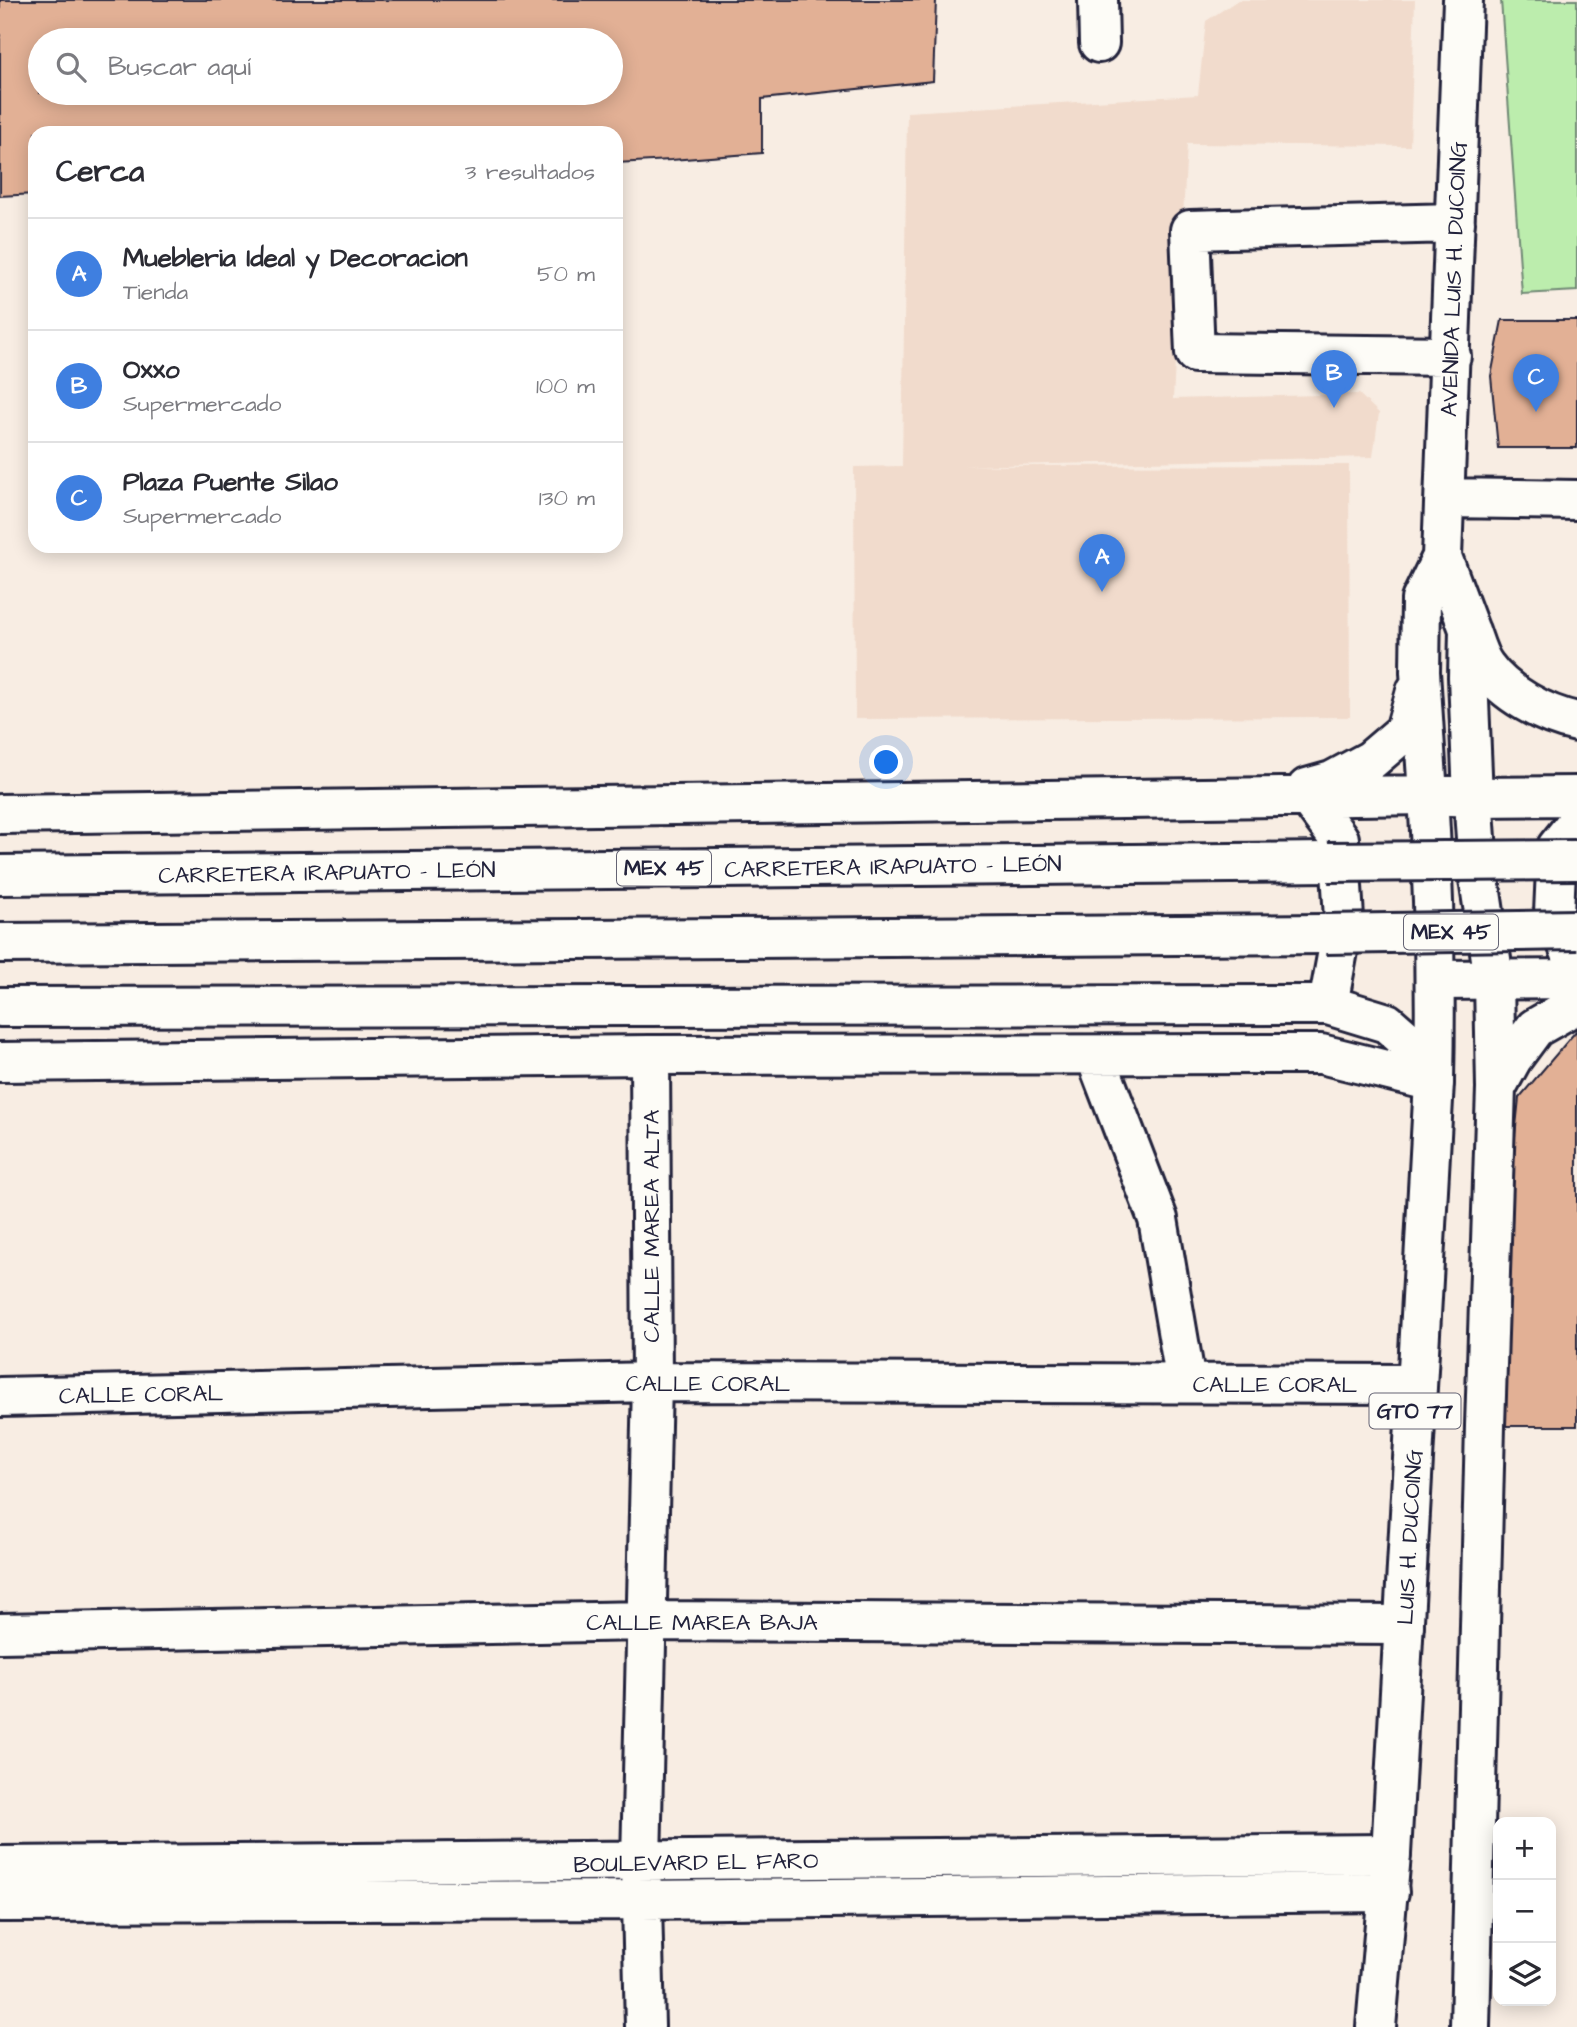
<!DOCTYPE html>
<html lang="es">
<head>
<meta charset="utf-8">
<style>
  :root { --surface:#fff; --page:#f2f2f3; --text:#2b2b33; --muted:#7c7c81; --line:#e1e1e2; --accent:#22223b }
  body { margin:0; font-family:"Architects Daughter",sans-serif; background:var(--page); color:var(--text) }
  .controls { position:absolute; right:21px; bottom:21px; display:grid; overflow:hidden; border-radius:14px; box-shadow:0 4px 18px #0003 }
  .controls button { width:63px; height:63px; display:grid; place-items:center; padding:0; border:0; border-bottom:2px solid var(--line); background:var(--surface); color:var(--text); font:35px sans-serif }
  .you { position:absolute; left:887px; top:763px; width:24px; height:24px; margin:-18px; border:5px solid #fff; border-radius:50%; background:#1a73e8; box-shadow:0 0 0 10px #1a73e833 }
  .badge { display:grid; place-items:center; width:46px; height:46px; border-radius:50%; background:var(--accent); color:#fff; font-size:23px; font-weight:700 }
  .pin { position:absolute; translate:-50% -58px; filter:drop-shadow(0 2px 4px #0008) }
  .pin::after { content:''; position:absolute; top:37px; width:24px; height:21px; background:inherit; clip-path:polygon(0 0,100% 0,50% 100%) }
  .list { margin:0; padding:0; list-style:none }
  h2 { display:flex; justify-content:space-between; align-items:center; height:91px; margin:0; padding:0 28px; font-size:30px }
  h2 small { font-size:23px; font-weight:400; color:var(--muted) }
  .list li { display:grid; grid-template-columns:46px 1fr auto; gap:21px; align-items:center; box-sizing:border-box; height:112px; padding:0 28px; border-top:2px solid var(--line) }
  .list b { display:block; font-size:26px; white-space:nowrap }
  .list p { margin:0; font-size:23px; white-space:nowrap; color:var(--muted) }
  .list em { font-size:23px; font-style:normal; color:var(--muted) }
  .icon { flex:none; width:38px; height:38px; fill:none; stroke:currentColor; stroke-width:2; stroke-linecap:round; stroke-linejoin:round }
  .map { position:relative; flex:none; width:1577px; height:2027px; overflow:hidden }
  .search { position:absolute; background:var(--surface); box-shadow:0 4px 18px #0003; left:28px; top:28px; width:595px; height:77px; display:flex; align-items:center; gap:18px; box-sizing:border-box; padding:0 24px; border-radius:38px; color:var(--muted); font-size:26px }
  .panel { position:absolute; background:var(--surface); box-shadow:0 4px 18px #0003; left:28px; top:126px; width:595px; height:427px; border-radius:21px }
  .map>svg:first-child { display:block }
  .built { fill:#f1dbcc }
  .green { fill:#bcedad; stroke:#6f8874; stroke-width:2 }
  .building { fill:#e2b095; stroke:#22223b; stroke-width:2; fill-rule:evenodd }
  .lines { fill:none; stroke-linecap:round; stroke-linejoin:round }
  .minor-casing { stroke:#22223b; stroke-width:44 }
  .major-casing { stroke:#22223b; stroke-width:44 }
  .highway-casing { stroke:#22223b; stroke-width:44 }
  .minor { stroke:#fdfcf7; stroke-width:38 }
  .major { stroke:#fdfcf7; stroke-width:38 }
  .highway { stroke:#fdfcf7; stroke-width:38 }
  .highway-bridge-casing { stroke:#22223b; stroke-width:44; stroke-linecap:butt }
  .highway-bridge { stroke:#fdfcf7; stroke-width:38 }
  .labels { text-anchor:middle; stroke-width:6; stroke-linejoin:round; paint-order:stroke }
  .shield { fill:#fdfcf7; stroke:#646373; stroke-width:2 }
  .shield-label { font-size:21px; font-weight:bold; fill:#22223b }
  .street-label { font-size:23px; fill:#22223b; stroke:#fdfcf7 }
</style>
</head>
<body>
<div class="map">
<svg width="1577" height="2027" viewBox="0 0 1577 2027">
  <rect width="100%" height="100%" fill="#f8ede3"/>
  <filter id="ink" filterUnits="userSpaceOnUse"><feTurbulence type="fractalNoise" baseFrequency=".0143" numOctaves="2"/><feDisplacementMap in="SourceGraphic" scale="14" xChannelSelector="R" yChannelSelector="G"/><feConvolveMatrix kernelMatrix="1 2 1 2 8 2 1 2 1" color-interpolation-filters="sRGB"/></filter>
  <g filter="url(#ink)">
    <path class="built" d="M1238 0H1415L1410 146 1187 144 1173 399 1359 394 1379 413 1373 457 963 466 1349 465 1350 717 855 719 854 467 902 466 907 112 1198 95 1206 21Z"/>
    <path class="green" d="M1501 0H1577V291L1522 294Z"/>
    <path class="building" d="M0 0H936L933 81 762 99V153L671 160 616 163V133H35V194L0 196ZM40 40H611V93H40Z
      M1502 320H1577V448H1498L1491 376Z
      M1577 1030V1426H1485L1519 1098Z"/>
    <g class="lines">
      <g class="minor-casing">
        <path id="minor" d="M1098 0 1099 43
          M1451 356 1195 353 1190 230 1455 223
          M1446 498 1577 500
          M1442 557 1469 629 1468 677 1473 797
          M1470 631C1474 642 1478 657 1485 666 1505 694 1544 715 1577 722
          M1307 788 1332 781 1371 760 1405 731 1416 691
          M1428 795 1420 672 1421 600 1442 557 1463 0
          M1308 797 1339 839 1344 918 1328 1005
          M0 814 1428 795 1473 797 1577 796
          M1577 822 1557 847 1554 913 1577 967
          M1436 980 1577 979
          M0 1007 1328 1005 1387 1023 1412 1045 1434 1082
          M1095 1055 1158 1219 1186 1383
          M0 1062 650 1055 1321 1054 1434 1082
          M0 1397 652 1382 1417 1384
          M0 1633 646 1621 1404 1625
          M0 1866 1391 1854
          M0 1902 642 1900 1389 1892
          M645 2027 641 1862 652 1382 650 1055"/>
      </g>
      <g class="major-casing">
        <path id="major" d="M1496 1088 1512 1059 1535 1028 1577 1004
          M1376 2027 1391 1854 1434 1082C1436 986 1434 891 1428 795
          M1470 2027 1485 1426 1496 1088 1494 979 1479 879 1473 797"/>
      </g>
      <g class="highway-casing">
        <path id="highway" d="M0 875 1328 862
          M0 943 1325 934"/>
      </g>
      <use href="#minor" class="minor"/>
      <use href="#major" class="major"/>
      <use href="#highway" class="highway"/>
      <g class="highway-bridge-casing">
        <path id="highway-bridge" d="M1328 862 1577 860
          M1325 934 1577 930"/>
      </g>
      <use href="#highway-bridge" class="highway-bridge"/>
    </g>
  </g>
  <g class="labels">
    <g class="shield">
      <rect x="617" y="850.5" width="94" height="35" rx="5"/>
      <rect x="1404" y="914.5" width="94" height="35" rx="5"/>
      <rect x="1369.5" y="1393.5" width="91" height="35" rx="5"/>
    </g>
    <g class="shield-label">
      <text x="664" y="875">MEX 45</text>
      <text x="1451" y="939">MEX 45</text>
      <text x="1415" y="1418">GTO 77</text>
    </g>
    <g class="street-label">
      <text transform="translate(1453 279) rotate(-88)" y="8">AVENIDA LUIS H. DUCOING</text>
      <text transform="translate(893 866) rotate(-1)" y="8">CARRETERA IRAPUATO - LEÓN</text>
      <text transform="translate(327 872) rotate(-1)" y="8">CARRETERA IRAPUATO - LEÓN</text>
      <text transform="translate(651 1226) rotate(-90)" y="8">CALLE MAREA ALTA</text>
      <text x="708" y="1391">CALLE CORAL</text>
      <text x="1275" y="1392">CALLE CORAL</text>
      <text transform="translate(141 1394) rotate(-1)" y="8">CALLE CORAL</text>
      <text transform="translate(1409 1537) rotate(-87)" y="8">LUIS H. DUCOING</text>
      <text x="702" y="1630">CALLE MAREA BAJA</text>
      <text transform="translate(696 1862) rotate(-1)" y="8">BOULEVARD EL FARO</text>
    </g>
  </g>
</svg>
<div class="controls">
<button>+</button>
<button>−</button>
<button><svg class="icon" aria-label="layers" viewBox="0 0 24 24"><path d="M12 4l9 5-9 5-9-5zM3 14l9 5 9-5"/></svg></button>
</div>
<div class="you"></div>
<div class="pin badge" style="left:1102px;top:592px;background:#3f7fe0">A</div>
<div class="pin badge" style="left:1334px;top:408px;background:#3f7fe0">B</div>
<div class="pin badge" style="left:1536px;top:412px;background:#3f7fe0">C</div>
<div class="search"><svg class="icon" aria-label="search" viewBox="0 0 24 24"><circle cx="10" cy="10" r="6"/><path d="M15 15l6 6"/></svg>Buscar aquí</div>
<section class="panel">
<h2>Cerca<small>3 resultados</small></h2>
<ul class="list">
<li><span class="badge" style="background:#3f7fe0">A</span><div><b>Muebleria Ideal y Decoracion</b><p>Tienda</p></div><em>50 m</em></li>
<li><span class="badge" style="background:#3f7fe0">B</span><div><b>Oxxo</b><p>Supermercado</p></div><em>100 m</em></li>
<li><span class="badge" style="background:#3f7fe0">C</span><div><b>Plaza Puente Silao</b><p>Supermercado</p></div><em>130 m</em></li>
</ul>
</section>
</div>
</body>
</html>
